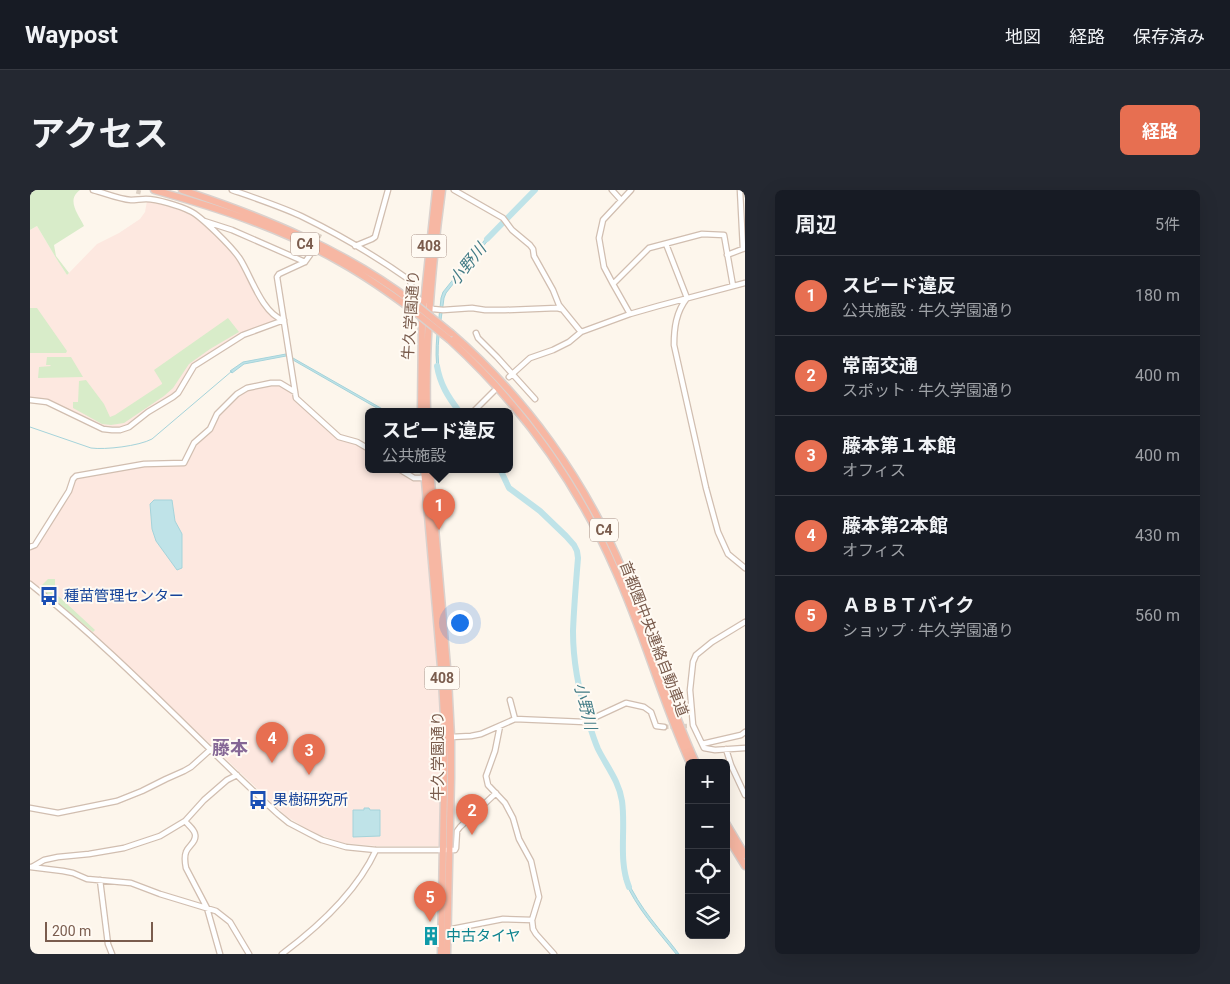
<!DOCTYPE html>
<html lang="ja">
<head>
<meta charset="utf-8">
<style>
  :root { --surface:#171b24; --page:#242831; --text:#f1f3f6; --muted:#9ea1a6; --line:#363941; --accent:#e76f51 }
  body { margin:0; font-family:Roboto,"Noto Sans JP",sans-serif; background:var(--page); color:var(--text) }
  .controls { position:absolute; right:15px; bottom:15px; display:grid; overflow:hidden; border-radius:8px; box-shadow:0 5px 20px #0002 }
  .controls button { width:45px; height:45px; display:grid; place-items:center; padding:0; border:0; border-bottom:1px solid var(--line); background:var(--surface); color:var(--text); font:25px sans-serif }
  .scale { position:absolute; left:15px; bottom:12px; width:108px; box-sizing:border-box; padding-left:5px; border:2px solid #7a5c4d; border-top:0; font-size:14px; line-height:18px; white-space:nowrap; color:#7a5c4d; -webkit-text-stroke:4px #fffaf3; paint-order:stroke }
  .you { position:absolute; left:429px; top:432px; width:18px; height:18px; margin:-12px; border:4px solid #fff; border-radius:50%; background:#1a73e8; box-shadow:0 0 0 8px #1a73e833 }
  .badge { display:grid; place-items:center; width:32px; height:32px; border-radius:50%; background:var(--accent); color:#fff; font-size:16px; font-weight:700 }
  .pin { position:absolute; translate:-50% -41px; filter:drop-shadow(0 1px 2px #0008) }
  .pin::after { content:''; position:absolute; top:26px; width:18px; height:15px; background:inherit; clip-path:polygon(0 0,100% 0,50% 100%) }
  .popup { position:absolute; left:335px; top:218px; width:148px; height:65px; box-sizing:border-box; display:grid; place-content:center; border-radius:8px; background:var(--surface); filter:drop-shadow(0 1px 4px #0005); font-size:16px; white-space:nowrap; color:var(--muted) }
  .popup b { font-size:19px; color:var(--text) }
  .popup::after { content:''; position:absolute; left:50%; top:100%; margin-left:-10px; border:10px solid transparent; border-top-color:var(--surface) }
  .list { margin:0; padding:0; list-style:none }
  h2 { display:flex; justify-content:space-between; align-items:center; height:65px; margin:0; padding:0 20px; font-size:21px }
  h2 small { font-size:16px; font-weight:400; color:var(--muted) }
  .list li { display:grid; grid-template-columns:32px 1fr auto; gap:15px; align-items:center; box-sizing:border-box; height:80px; padding:0 20px; border-top:1px solid var(--line) }
  .list b { display:block; font-size:19px; white-space:nowrap }
  .list p { margin:0; font-size:16px; white-space:nowrap; color:var(--muted) }
  .list em { font-size:16px; font-style:normal; color:var(--muted) }
  .icon { flex:none; width:28px; height:28px; fill:none; stroke:currentColor; stroke-width:2; stroke-linecap:round; stroke-linejoin:round }
  .map { position:relative; flex:none; width:715px; height:764px; overflow:hidden; border-radius:8px }
  header { display:flex; align-items:center; gap:30px; box-sizing:border-box; height:70px; padding:0 25px; background:var(--surface); border-bottom:1px solid var(--line) }
  header strong { font-size:24px }
  nav { display:flex; gap:28px; margin-inline-start:auto; font-size:18px }
  .intro { display:flex; align-items:center; justify-content:space-between; box-sizing:border-box; height:120px; padding:0 30px }
  h1 { margin:0; font-size:35px }
  .button { padding:12px 22px; border-radius:8px; background:var(--accent); color:#fff; font-size:18px; font-weight:700 }
  main { display:flex; gap:30px; padding:0 30px }
  aside { flex:1; background:var(--surface); border-radius:8px; box-shadow:0 5px 20px #0002 }
  .map>svg:first-child { display:block }
  .commercial { fill:#fde8e0 }
  .green { fill:#d8ecc9 }
  .water { fill:#bfe3e8; stroke:#a5d3da }
  .lines { fill:none; stroke-linecap:round; stroke-linejoin:round }
  .stream { stroke:#a5d3da; stroke-width:1 }
  .river { stroke:#bfe3e8; stroke-width:6 }
  .minor-tunnel { stroke:#dcd0c4; stroke-width:4.5; stroke-dasharray:4.5 2; stroke-linecap:butt }
  .minor-casing { stroke:#d1beb0; stroke-width:7 }
  .highway-casing { stroke:#dad1cd; stroke-width:9 }
  .minor { stroke:#fff; stroke-width:4.5 }
  .highway { stroke:#f7b7a3; stroke-width:6 }
  .highway-bridge-casing { stroke:#dad1cd; stroke-width:9; stroke-linecap:butt }
  .highway-bridge { stroke:#f7b7a3; stroke-width:6 }
  .labels { text-anchor:middle; stroke-width:4; stroke-linejoin:round; paint-order:stroke }
  .shield { fill:#fffaf3; stroke:#a28b7f; stroke-width:1 }
  .shield-label { font-size:14px; font-weight:bold; fill:#7a5c4d }
  .street-label { font-size:15px; fill:#7a5c4d; stroke:#fffaf3 }
  .transit-label { font-size:15px; fill:#164399; stroke:#fffaf3; text-anchor:start }
  .culture-label { font-size:15px; fill:#0d838f; stroke:#fffaf3; text-anchor:start }
  .water-label { font-size:16px; font-style:italic; fill:#437c86; stroke:#fffaf3 }
  .quarter-label { font-size:18px; font-weight:bold; fill:#846695; stroke:#fffaf3 }
</style>
</head>
<body>
<header>
<strong>Waypost</strong>
<nav><a>地図</a><a>経路</a><a>保存済み</a></nav>
</header>
<div class="intro"><h1>アクセス</h1><a class="button">経路</a></div>
<main>
<div class="map">
<svg width="715" height="764" viewBox="0 0 715 764">
  <rect width="100%" height="100%" fill="#fdf6ec"/>
  <path class="commercial" d="M117 11 126 12 161 24 176 36 202 62 209 71 235 118 246 129V131L208 146 168 170 161 177 149 198 143 205 135 210 122 217 101 233 90 238H76L18 210 0 208V40L7 36 26 68 37 85 67 54 89 43 110 29 115 22Z
    M248 194 258 199 265 209 307 247 327 253 339 261V279H366L383 290H391L409 504 410 546 409 656H346L313 653 282 642 256 626 65 445 0 390V358L6 356 41 302 46 289 108 276H153L158 271 166 255 179 243 188 225 207 206 220 199Z"/>
  <path class="green" d="M0 0H50C36 10 48 24 54 36L24 55 26 66 39 83 37 85 26 68 7 36 0 40Z
    M0 118H7L37 161 36 163H0Z
    M198 128 209 142 180 159 159 174 143 198 134 206 94 233 81 235 72 234 43 218V212H48L49 191 56 190 74 214 80 227 85 225 132 194V193L124 180Z
    M17 167H41L53 187 8 188 9 177 21 176 20 175H16Z
    M18 389H25V396L23 401 65 440 63 442 11 399 12 395Z"/>
  <path class="water" d="M461 42 463 44 416 103 414 108C411 133 405 159 410 183L408 184C403 159 409 133 411 108L413 102Z
    M256 164 263 168 356 221H352L256 166 214 174 202 183 200 181 213 172Z
    M124 310H142L145 331 151 342 152 344V378L147 380 126 351 122 339 120 314Z
    M334 618H339L340 620H350V646L323 647V620H334Z
    M594 689H597C609 718 631 740 649 764H646C627 740 606 718 594 689Z"/>
  <g class="lines">
    <path class="stream" d="M0 237 61 258C75 260 109 256 122 249L202 181"/>
    <path class="river" d="M457 49 505 0
      M407 176C410 194 418 207 429 221
      M470 279 479 298 510 321 536 346 544 355 547 361 548 368C546 392 544 416 543 441 543 471 549 502 558 530 561 540 564 550 568 559 577 577 589 591 592 611 596 639 588 670 599 697"/>
    <path class="minor-tunnel" d="M108 4 109 0
      M280 65 290 44
      M634 537 657 536"/>
    <g class="minor-casing">
      <path id="minor" d="M63 0C75 3 88 9 101 10 106 10 111 9 116 9 127 9 150 16 160 21 171 26 203 58 210 69 221 86 232 123 253 130
        M202 0C225 8 249 16 271 26 308 44 344 65 378 89L380 91 384 105 399 117 403 119 413 120 442 118 455 120H475L527 118 531 119
        M424 0 473 28 482 40 500 55 503 59 504 66 523 100 529 115 551 142
        M582 0 591 10
        M710 0 713 59
        M174 31 202 40 275 72
        M636 54 657 108
        M325 56 342 49 345 47 358 0
        M280 65 275 72 249 84 247 87 266 208 309 247 327 252 339 259
        M697 65 715 58
        M583 94 574 77 569 48 573 30 601 0
        M657 108C646 122 644 138 644 155L676 298 688 342 698 364 715 378
        M600 124 583 94 619 58 672 44 694 45 703 96
        M446 143 448 148 467 167 505 209
        M479 187 500 168 523 160 539 152 551 142 600 124 628 116 715 93
        M0 210 17 212 73 239 82 240H90L99 237 118 222 143 207 148 203 164 176 213 145 254 130
        M444 221 464 201
        M369 279 384 288H397
        M0 357 5 355 39 301 43 289 46 286 114 274 154 273 164 253 180 239 187 224 207 204 217 198 241 193H250L265 202
        M0 394C89 464 165 548 248 624L259 633 280 644 292 650 316 657 346 660H425L426 658 427 641 430 637 466 603
        M715 432 682 452 666 465 663 472 660 500 663 535 674 558 685 560 715 558
        M480 510 485 529
        M470 536 465 561 456 586 458 595 475 613 483 628 489 649 501 671 509 707 502 730 503 739 506 744 524 764
        M421 547 441 546 451 544 485 529 555 532 596 513 614 517 621 522 626 536 634 537
        M672 554 711 545 715 542
        M696 559 701 575 715 605
        M0 618 28 623 87 611 112 601 136 589 154 581 161 577 181 559
        M155 631C158 635 164 639 165 644 167 652 158 656 156 662 154 667 155 673 156 678L177 718 190 764
        M0 677 33 681 43 683 57 689 101 693 130 704 186 721 200 732 219 764
        M2 677 14 670 28 667 59 664 94 658 130 646 155 631 174 610 197 590 207 585
        M70 690 78 754 82 764
        M417 740 473 729 502 730
        M252 764C287 738 327 701 346 660"/>
    </g>
    <g class="highway-casing">
      <path id="highway" d="M124 0C189 18 253 39 312 73 337 87 361 104 385 122
        M152 0C234 27 315 60 384 113
        M421 143C495 207 555 290 593 381 620 444 637 510 666 573
        M420 150C492 216 547 292 586 382 614 444 632 511 660 573
        M391 221 392 131 406 0
        M397 221C395 146 402 74 412 0
        M394 279 412 489 415 546 411 764
        M400 279 418 489 421 547V588L417 764
        M696 633 715 665
        M696 645 715 676"/>
    </g>
    <use href="#minor" class="minor"/>
    <use href="#highway" class="highway"/>
    <g class="highway-bridge-casing">
      <path id="highway-bridge" d="M384 113 421 143
        M385 122 420 150"/>
    </g>
    <use href="#highway-bridge" class="highway-bridge"/>
  </g>
  <defs>
    <g id="bus-bare" transform="scale(1.5)"><path d="M-5-6H5V4H4V6H2V4H-2V6H-4V4H-5ZM-3.5-4V0h7V-4ZM-3.5 1.2v1.5H-2V1.2ZM2 1.2v1.5H3.5V1.2Z" fill="#1a4fb4" stroke="#fffaf3" stroke-width="2.5" paint-order="stroke"/></g>
    <g id="building-bare" transform="scale(1.5)"><path d="M-4-6H4V6H1V3H-1V6H-4ZM-2.5-4.3h1.7v1.8h-1.7ZM.8-4.3h1.7v1.8H.8ZM-2.5-1h1.7V.8h-1.7ZM.8-1h1.7V.8H.8Z" fill="#0f9aa8" stroke="#fffaf3" stroke-width="2.5" paint-order="stroke"/></g>
  </defs>
  <g fill-rule="evenodd">
    <use href="#bus-bare" x="19" y="406"/>
    <use href="#bus-bare" x="228" y="610"/>
    <use href="#building-bare" x="401" y="746"/>
  </g>
  <g class="labels">
    <g class="shield">
      <rect x="261" y="42.5" width="28" height="23" rx="4"/>
      <rect x="381.5" y="44.5" width="35" height="23" rx="4"/>
      <rect x="560" y="328.5" width="28" height="23" rx="4"/>
      <rect x="394.5" y="476.5" width="35" height="23" rx="4"/>
    </g>
    <g class="shield-label">
      <text x="275" y="59">C4</text>
      <text x="399" y="61">408</text>
      <text x="574" y="345">C4</text>
      <text x="412" y="493">408</text>
    </g>
    <g class="street-label">
      <text transform="translate(381 125) rotate(-86)" y="5">牛久学園通り</text>
      <text transform="translate(624 449) rotate(69)" y="5">首都圏中央連絡自動車道</text>
      <text transform="translate(408 566) rotate(-90)" y="5">牛久学園通り</text>
    </g>
    <g class="transit-label">
      <text x="34" y="411">種苗管理センター</text>
      <text x="243" y="615">果樹研究所</text>
    </g>
    <g class="culture-label">
      <text x="416" y="751">中古タイヤ</text>
    </g>
    <g class="water-label">
      <text transform="translate(437 74) rotate(-51)" y="6">小野川</text>
      <text transform="translate(556 516) rotate(76)" y="6">小野川</text>
    </g>
    <g class="quarter-label">
      <text x="200" y="564">藤本</text>
    </g>
  </g>
</svg>
<div class="controls">
<button>+</button>
<button>−</button>
<button><svg class="icon" aria-label="locate" viewBox="0 0 24 24"><circle cx="12" cy="12" r="6"/><path d="M12 2v4M12 18v4M2 12h4M18 12h4"/></svg></button>
<button><svg class="icon" aria-label="layers" viewBox="0 0 24 24"><path d="M12 4l9 5-9 5-9-5zM3 14l9 5 9-5"/></svg></button>
</div>
<div class="scale">200 m</div>
<div class="you"></div>
<div class="pin badge" style="left:409px;top:340px">1</div>
<div class="popup"><b>スピード違反</b>公共施設</div>
<div class="pin badge" style="left:442px;top:645px">2</div>
<div class="pin badge" style="left:279px;top:585px">3</div>
<div class="pin badge" style="left:242px;top:573px">4</div>
<div class="pin badge" style="left:400px;top:732px">5</div>
</div>
<aside>
<h2>周辺<small>5件</small></h2>
<ul class="list">
<li><span class="badge">1</span><div><b>スピード違反</b><p>公共施設 · 牛久学園通り</p></div><em>180 m</em></li>
<li><span class="badge">2</span><div><b>常南交通</b><p>スポット · 牛久学園通り</p></div><em>400 m</em></li>
<li><span class="badge">3</span><div><b>藤本第１本館</b><p>オフィス</p></div><em>400 m</em></li>
<li><span class="badge">4</span><div><b>藤本第2本館</b><p>オフィス</p></div><em>430 m</em></li>
<li><span class="badge">5</span><div><b>ＡＢＢＴバイク</b><p>ショップ · 牛久学園通り</p></div><em>560 m</em></li>
</ul>
</aside>
</main>
</body>
</html>
